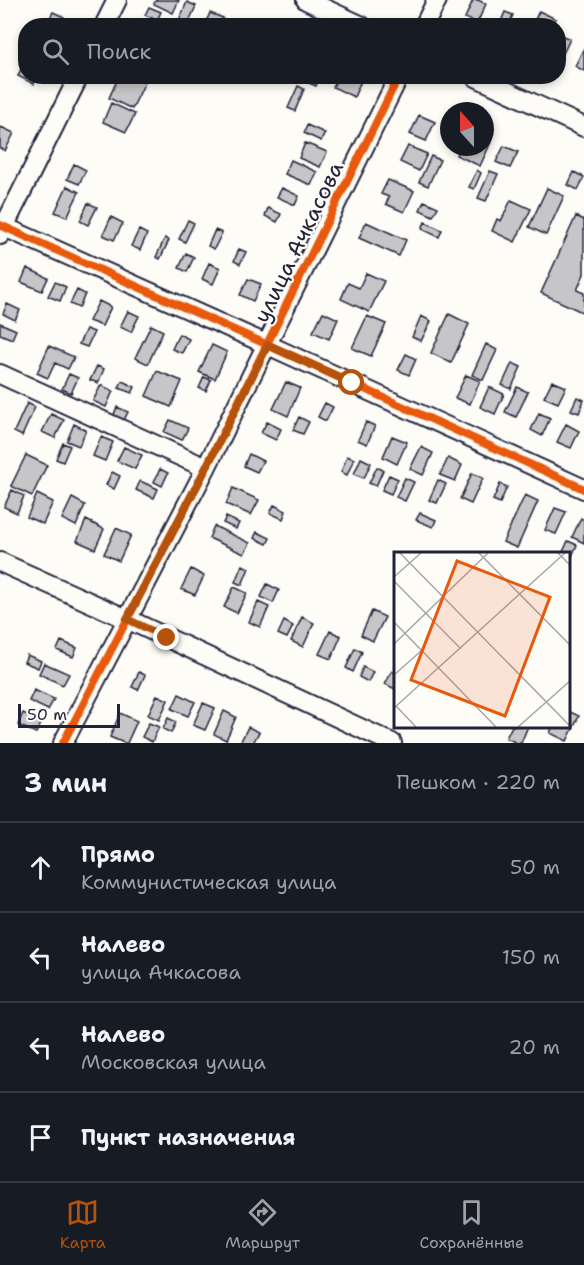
<!DOCTYPE html>
<html lang="ru">
<head>
<meta charset="utf-8">
<style>
  :root { --surface:#171b24; --page:#20242c; --text:#f1f3f6; --muted:#9ea1a6; --line:#363941; --accent:#b45309 }
  body { margin:0; font-family:"Shantell Sans",sans-serif; background:var(--page); color:var(--text) }
  .compass { position:absolute; left:440px; top:102px; width:54px; height:54px; border-radius:50%; background:var(--surface); box-shadow:0 3px 9px #0003; rotate:339deg }
  .scale { position:absolute; left:18px; bottom:15px; width:102px; box-sizing:border-box; padding-left:6px; border:3px solid #22223b; border-top:0; font-size:16px; line-height:21px; white-space:nowrap; color:#22223b; -webkit-text-stroke:4px #fdfcf7; paint-order:stroke }
  .stop { position:absolute; width:18px; height:18px; margin:-14px; border:4px solid #b45309; border-radius:50%; background:#fff }
  .stop.end { background:#b45309; border-color:#fff; box-shadow:0 2px 6px #0008 }
  .list { margin:0; padding:0; list-style:none }
  h2 { display:flex; justify-content:space-between; align-items:center; height:78px; margin:0; padding:0 24px; font-size:26px }
  h2 small { font-size:20px; font-weight:400; color:var(--muted) }
  .list li { display:grid; grid-template-columns:39px 1fr auto; gap:18px; align-items:center; box-sizing:border-box; height:90px; padding:0 24px; border-top:2px solid var(--line) }
  .list b { display:block; font-size:22px; white-space:nowrap }
  .list p { margin:0; font-size:20px; white-space:nowrap; color:var(--muted) }
  .list em { font-size:20px; font-style:normal; color:var(--muted) }
  .icon { flex:none; width:33px; height:33px; fill:none; stroke:currentColor; stroke-width:2; stroke-linecap:round; stroke-linejoin:round }
  .map { position:relative; flex:none; width:584px; height:743px; overflow:hidden }
  .search { position:absolute; background:var(--surface); box-shadow:0 3px 9px #0003; left:18px; right:18px; top:18px; height:66px; display:flex; align-items:center; gap:15px; box-sizing:border-box; padding:0 21px; border-radius:24px; color:var(--muted); font-size:22px }
  .sheet { height:438px; background:var(--surface) }
  nav { display:flex; justify-content:space-around; align-items:center; box-sizing:border-box; height:84px; border-top:2px solid var(--line); background:var(--surface); font-size:16px; color:var(--muted) }
  nav a { display:grid; justify-items:center; gap:3px }
  nav .on { color:var(--accent) }
  .map>svg:first-child { display:block }
  .building { fill:#c6c6c8; stroke:#22223b; stroke-width:1.5 }
  .lines { fill:none; stroke-linecap:round; stroke-linejoin:round }
  .minor-casing { stroke:#22223b; stroke-width:22 }
  .minor { stroke:#fdfcf7; stroke-width:18 }
  .cycleway-casing { stroke:#fdfcf7; stroke-width:11 }
  .cycleway { stroke:#e8590c; stroke-width:8 }
  .route { stroke:#b45309; stroke-width:8 }
  .labels { text-anchor:middle; stroke-width:4.5; stroke-linejoin:round; paint-order:stroke }
  .street-label { font-size:22px; fill:#22223b; stroke:#fdfcf7 }
  .inset-road { fill:none; stroke:#a5a5ac; stroke-width:1.5 }
  .view { fill:#e8590c; fill-opacity:0.15; stroke:#e8590c; stroke-width:3 }
  .inset-edge { fill:none; stroke:#22223b; stroke-width:3 }
</style>
</head>
<body>
<div class="map">
<svg width="584" height="743" viewBox="0 0 584 743">
  <rect width="100%" height="100%" fill="#fdfcf7"/>
  <filter id="ink" filterUnits="userSpaceOnUse"><feTurbulence type="fractalNoise" baseFrequency=".0167" numOctaves="2"/><feDisplacementMap in="SourceGraphic" scale="12" xChannelSelector="R" yChannelSelector="G"/><feConvolveMatrix kernelMatrix="1 2 1 2 8 2 1 2 1" color-interpolation-filters="sRGB"/></filter>
  <g filter="url(#ink)">
    <path class="building" d="M156 0H179L173 13 154 4Z
      M473 0H478L486 4 477 23 465 18Z
      M187 2 196 6 188 24 179 20Z
      M149 7 161 12 157 20 145 15Z
      M539 11 556 19 552 26H532Z
      M53 12 64 17 59 26H46Z
      M505 12 513 15 508 26H499Z
      M210 13 223 18 219 26H204Z
      M558 34 570 39 560 60H558Z
      M584 48V71L575 66Z
      M22 67 26 68V76H38L34 84 18 76Z
      M119 76H148L132 109 109 98Z
      M304 76H320L316 86 302 80Z
      M338 76H351L361 81 354 97 333 87Z
      M298 86 304 89 295 111 288 108Z
      M111 103 135 114 126 132 103 122Z
      M419 115 435 122 426 141 410 134Z
      M307 125 325 133 321 141 304 133Z
      M1 127 14 133 5 151 0 148V130Z
      M485 140 491 142 480 166 456 155 460 147H485Z
      M305 143 327 152 320 167 299 158Z
      M408 146 427 154 419 171 400 162Z
      M504 146 518 152 510 168 496 162Z
      M431 156 440 160 428 186 419 182Z
      M291 160 317 172 311 185 285 174Z
      M74 164 86 170 79 184 67 179Z
      M477 170 481 173 474 189 469 187Z
      M490 171 498 174 486 201 478 198Z
      M574 172 584 177 578 190 568 185Z
      M388 180 414 191 404 212 386 204 389 197 381 194Z
      M67 186 79 192 67 217 55 212Z
      M282 188 299 196 295 205 277 197Z
      M547 188 564 196 546 235 529 227Z
      M511 200 531 209 515 242 492 231 497 219 501 221Z
      M424 201 438 207 433 216 420 210Z
      M88 203 97 207 88 225 80 221Z
      M268 208 281 214 277 222 265 216Z
      M576 216 584 220V274L577 290 584 293V313L541 293Z
      M111 217 123 223 114 240 103 235Z
      M188 220 194 223 185 242 179 239Z
      M366 222 406 240 399 256 359 238Z
      M425 222 442 230 439 237 422 229Z
      M139 230 147 234 140 250 131 246Z
      M215 230 222 233 214 249 208 246Z
      M165 238 169 240 160 259 156 257Z
      M239 249 246 252 240 264 234 261Z
      M186 253 194 257 187 272 179 268Z
      M209 263 220 268 213 284 202 279Z
      M27 268 48 278 42 291 21 282Z
      M366 273 384 281 369 312 341 299 348 283 359 288Z
      M248 279 261 284 253 301 240 295Z
      M55 282 66 287 60 301 48 296Z
      M77 290 85 294 79 308 70 304Z
      M99 301 111 307 102 326 89 321Z
      M7 304 20 310 15 320 3 314Z
      M128 311 139 316 131 332 120 327Z
      M323 312 338 319 329 339 313 332Z
      M449 314 469 324 451 363 431 353Z
      M367 316 386 324 371 356 352 348Z
      M421 316 431 321 421 341 412 337Z
      M0 323 16 330 12 339 0 334Z
      M151 325 163 331 148 364 135 358Z
      M86 329 94 332 87 347 79 344Z
      M179 334 189 339 182 353 172 349Z
      M486 344 497 350 483 380 472 375Z
      M212 345 227 352 215 379 199 372Z
      M49 346 74 357 68 369 55 363 48 378 37 373Z
      M406 354 416 359 409 375 398 370Z
      M512 363 521 367 511 389 502 385Z
      M97 366 104 369 98 383 90 380Z
      M157 371 182 381 171 407 146 396Z
      M69 374 78 378 71 393 62 389Z
      M466 375 480 381 470 404 455 398Z
      M204 377 211 380 206 391 199 388Z
      M122 381 135 387 132 393 119 388Z
      M552 381 566 387 558 403 544 397Z
      M286 382 300 388 288 416 273 409Z
      M101 385 113 391 106 407 93 401Z
      M489 387 504 394 495 414 480 407Z
      M517 387 528 392 516 417 505 412Z
      M577 397 584 400 579 413 571 410Z
      M27 403 35 407 22 436 14 432Z
      M325 403 333 407 326 421 318 417Z
      M117 407 128 412 123 422 113 417Z
      M539 413 550 418 542 436 531 430Z
      M51 414 64 420 55 438 42 432Z
      M299 417 309 422 303 434 293 430Z
      M170 420 188 428 182 440 164 432Z
      M267 422 281 429 276 440 261 433Z
      M366 422 375 426 367 444 358 440Z
      M74 424 86 430 79 446 67 441Z
      M566 424 579 431 571 448 557 442Z
      M392 436 407 442 397 464 383 457Z
      M101 437 113 442 105 461 93 456Z
      M63 443 70 446 63 462 56 459Z
      M124 447 142 455 135 469 117 461Z
      M421 447 433 453 423 475 410 469Z
      M249 454 263 461 257 472 244 466Z
      M26 455 47 465 32 496 11 486Z
      M347 456 354 459 347 475 341 472Z
      M361 458 371 463 364 478 354 474Z
      M448 458 462 465 455 481 440 475Z
      M377 467 383 470 376 486 369 483Z
      M160 469 168 473 162 486 154 482Z
      M112 472 120 476 114 489 106 485Z
      M472 473 483 478 471 504 460 499Z
      M389 475 398 479 391 494 382 490Z
      M405 478 414 482 405 501 396 497Z
      M438 480 446 484 437 503 429 500Z
      M140 481 158 489 154 498 136 490Z
      M500 484 507 487 500 503 493 500Z
      M233 488 259 500 251 515 226 504Z
      M12 490 24 496 17 513 4 507Z
      M37 494 53 502 43 524 27 517Z
      M525 495 538 501 517 548 503 542Z
      M72 498 85 505 76 526 62 519Z
      M274 505 286 511 283 519 270 513Z
      M555 508 566 512 556 534 545 530Z
      M420 513 436 520 433 527 416 520Z
      M226 517 239 523 236 529 223 523Z
      M581 518 584 520V543L572 537Z
      M86 520 104 529 95 549 77 541Z
      M214 526 250 543 244 554 209 538Z
      M116 528 131 535 119 561 104 554Z
      M257 532 270 538 267 544 254 538Z
      M568 541 577 545 568 565V554H562Z
      M242 565 249 568 242 585 235 582Z
      M191 569 204 576 195 595 181 589Z
      M267 584 279 590 273 603 261 597Z
      M234 587 247 593 237 613 224 607Z
      M258 602 269 607 260 627 249 622Z
      M372 611 385 617 373 641 361 635Z
      M302 617 314 623 303 647 291 641Z
      M284 621 293 626 287 638 278 634Z
      M330 631 341 636 331 659 319 654Z
      M61 641 77 648 73 657 57 650Z
      M355 648 362 652 353 672 346 668Z
      M27 655 41 661 38 668 24 662Z
      M44 663 69 674 63 685 39 674Z
      M363 667 373 672 368 682 359 677Z
      M392 671 395 673V689L385 684Z
      M139 672 145 675 138 690 132 687Z
      M34 690 54 699 48 710 29 701Z
      M179 694 195 702 188 716 172 709Z
      M157 695 168 700 159 720 148 715Z
      M203 703 215 708 205 730 193 725Z
      M224 711 236 717 226 740 214 734Z
      M568 711 579 716 567 741 550 733 553 726H568Z
      M23 713 42 722 36 733 18 725Z
      M120 713 137 721 127 743H124L110 737Z
      M168 718 176 722 171 733 163 729Z
      M149 723 159 727 152 742 142 737Z
      M512 726H528L521 743H517L506 738Z
      M248 727 259 732 253 743H240Z"/>
    <g class="lines">
      <g class="minor-casing">
        <path id="minor" d="M306 0 362 26
          M104 26 117 0
          M424 26 437 0
          M474 76 584 127
          M0 225 268 345 584 489
          M0 235 79 76
          M0 374 206 468
          M0 562 127 619 392 743
          M63 743 206 468 399 76"/>
      </g>
      <use href="#minor" class="minor"/>
      <g class="cycleway-casing">
        <path id="cycleway" d="M0 225 268 345 584 489
          M63 743 206 468 399 76"/>
      </g>
      <use href="#cycleway" class="cycleway"/>
    </g>
  </g>
  <g class="lines" filter="url(#ink)">
    <path class="route" d="M167 638 127 619 206 468 268 345 352 383"/>
  </g>
  <g class="labels">
    <g class="street-label">
      <text transform="translate(298 242) rotate(-64)" y="8">улица Ачкасова</text>
    </g>
  </g>
  <g transform="translate(394 552)">
    <rect width="176" height="176" fill="#fdfcf7"/>
    <path class="inset-road" d="M5 0 176 174M84 0 176 93M163 0 176 13M0 25 28 0M0 29 67 97M0 70 102 175M0 92 95 0M0 123 27 99M2 154 22 175M0 156 172 0M124 175 176 129"/>
    <path class="view" d="M63 9 156 45 111 164 17 128Z"/>
    <rect width="176" height="176" class="inset-edge"/>
  </g>
</svg>
<svg class="compass" viewBox="-18 -18 36 36"><path d="M0-13l5 13h-10z" fill="#e53935"/><path d="M0 13l5-13h-10z" fill="#9ea1a6"/></svg>
<div class="scale">50 m</div>
<div class="stop" style="left:352px;top:383px"></div>
<div class="stop end" style="left:167px;top:638px"></div>
<div class="search"><svg class="icon" aria-label="search" viewBox="0 0 24 24"><circle cx="10" cy="10" r="6"/><path d="M15 15l6 6"/></svg>Поиск</div>
</div>
<section class="sheet">
<h2>3 мин<small>Пешком · 220 m</small></h2>
<ul class="list">
<li><svg class="icon" aria-label="ahead" viewBox="0 0 24 24"><path d="M12 20V5M6 11l6-6 6 6"/></svg><div><b>Прямо</b><p>Коммунистическая улица</p></div><em>50 m</em></li>
<li><svg class="icon" aria-label="left" viewBox="0 0 24 24"><path d="M17 20v-9H6M10 6l-5 5 5 5"/></svg><div><b>Налево</b><p>улица Ачкасова</p></div><em>150 m</em></li>
<li><svg class="icon" aria-label="left" viewBox="0 0 24 24"><path d="M17 20v-9H6M10 6l-5 5 5 5"/></svg><div><b>Налево</b><p>Московская улица</p></div><em>20 m</em></li>
<li><svg class="icon" aria-label="arrive" viewBox="0 0 24 24"><path d="M6 21V4h12l-3 4 3 4H6"/></svg><div><b>Пункт назначения</b></div></li>
</ul>
</section>
<nav>
<a class="on"><svg class="icon" aria-label="map" viewBox="0 0 24 24"><path d="M3 6l6-2 6 2 6-2v14l-6 2-6-2-6 2zM9 4v14M15 6v14"/></svg>Карта</a>
<a><svg class="icon" aria-label="directions" viewBox="0 0 24 24"><path d="M12 3l9 9-9 9-9-9zM9 14v-3h6M13 9l2 2-2 2"/></svg>Маршрут</a>
<a><svg class="icon" aria-label="saved" viewBox="0 0 24 24"><path d="M7 4h10v16l-5-4-5 4z"/></svg>Сохранённые</a>
</nav>
</body>
</html>
